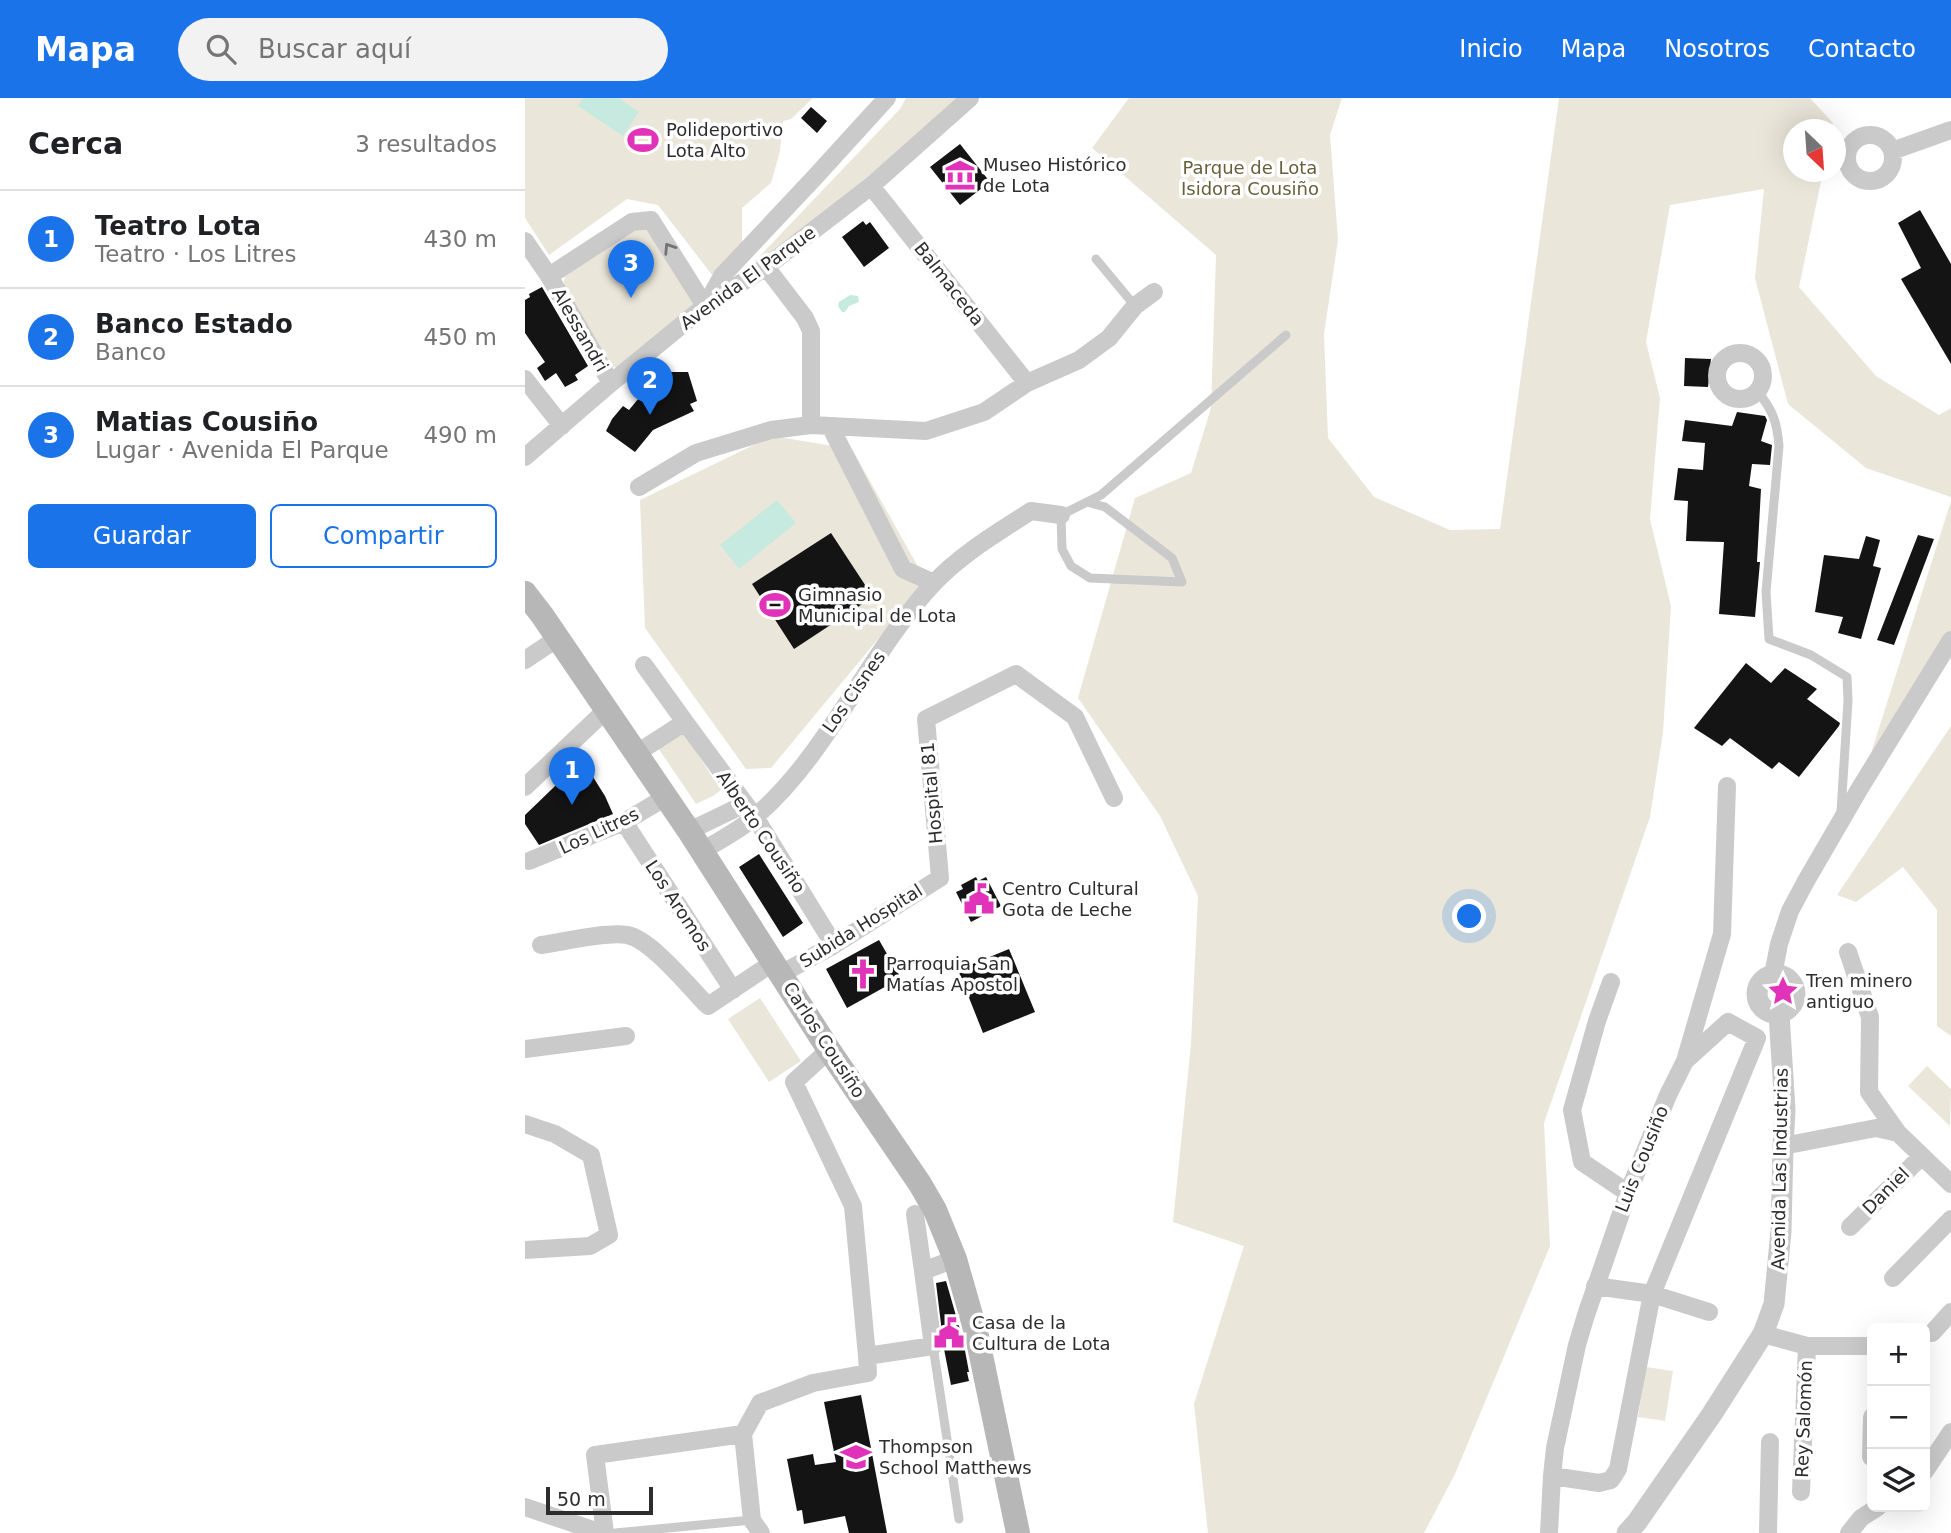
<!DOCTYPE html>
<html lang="es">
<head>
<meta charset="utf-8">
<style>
  :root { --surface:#fff; --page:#f2f2f2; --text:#202124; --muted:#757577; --line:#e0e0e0; --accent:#1a73e8 }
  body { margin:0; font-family:"DejaVu Sans",sans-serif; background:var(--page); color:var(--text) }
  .controls { position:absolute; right:21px; bottom:21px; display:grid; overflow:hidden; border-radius:10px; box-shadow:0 7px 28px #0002 }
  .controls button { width:63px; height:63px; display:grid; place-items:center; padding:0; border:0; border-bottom:2px solid var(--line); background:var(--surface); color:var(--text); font:35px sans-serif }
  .compass { position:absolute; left:1258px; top:21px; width:63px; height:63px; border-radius:50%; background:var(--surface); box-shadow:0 7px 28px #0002; rotate:155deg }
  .scale { position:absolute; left:21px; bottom:18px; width:107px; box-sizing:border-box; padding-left:7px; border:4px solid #2d2d2d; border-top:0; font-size:19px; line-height:24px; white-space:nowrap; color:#2d2d2d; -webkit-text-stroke:5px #fff; paint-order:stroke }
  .you { position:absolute; left:945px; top:819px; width:24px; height:24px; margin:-18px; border:5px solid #fff; border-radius:50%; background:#1a73e8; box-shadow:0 0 0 10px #1a73e833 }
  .badge { display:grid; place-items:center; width:46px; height:46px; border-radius:50%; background:var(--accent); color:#fff; font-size:23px; font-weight:700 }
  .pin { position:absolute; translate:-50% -58px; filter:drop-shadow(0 2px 4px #0008) }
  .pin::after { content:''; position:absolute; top:37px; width:24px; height:21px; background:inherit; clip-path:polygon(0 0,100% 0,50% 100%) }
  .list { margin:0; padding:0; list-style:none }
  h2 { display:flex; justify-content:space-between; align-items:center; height:91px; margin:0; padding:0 28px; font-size:30px }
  h2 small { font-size:23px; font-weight:400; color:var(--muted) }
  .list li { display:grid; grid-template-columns:46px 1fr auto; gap:21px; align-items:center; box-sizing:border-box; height:98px; padding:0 28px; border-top:2px solid var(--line) }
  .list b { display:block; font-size:26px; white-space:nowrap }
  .list p { margin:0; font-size:23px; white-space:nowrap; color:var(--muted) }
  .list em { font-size:23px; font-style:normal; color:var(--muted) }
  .actions { display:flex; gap:14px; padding:21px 28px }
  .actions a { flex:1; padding:16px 0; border:2px solid var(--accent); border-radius:10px; text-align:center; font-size:24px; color:var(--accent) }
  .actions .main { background:var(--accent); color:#fff }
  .icon { flex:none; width:38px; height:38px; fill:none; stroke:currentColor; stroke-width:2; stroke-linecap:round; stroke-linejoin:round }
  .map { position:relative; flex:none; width:1426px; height:1435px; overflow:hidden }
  header { display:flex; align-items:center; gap:42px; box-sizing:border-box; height:98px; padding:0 35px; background:var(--accent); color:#fff }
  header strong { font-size:33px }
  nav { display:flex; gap:38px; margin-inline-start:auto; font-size:24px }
  .search { width:490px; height:63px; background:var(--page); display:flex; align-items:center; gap:18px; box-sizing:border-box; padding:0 24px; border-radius:38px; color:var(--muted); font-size:26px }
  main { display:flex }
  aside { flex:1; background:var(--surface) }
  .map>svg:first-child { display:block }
  .green { fill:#eae6da }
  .water { fill:#c6eadf }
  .building { fill:#141414 }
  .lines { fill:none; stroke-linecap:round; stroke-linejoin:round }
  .service { stroke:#cacaca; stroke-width:9 }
  .minor { stroke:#cacaca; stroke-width:18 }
  .tertiary { stroke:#cacaca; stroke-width:21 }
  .secondary { stroke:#b7b7b7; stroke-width:24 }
  .oneway { stroke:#747474 }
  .labels { text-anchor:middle; stroke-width:7; stroke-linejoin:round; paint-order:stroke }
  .poi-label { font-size:18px; fill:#2d2d2d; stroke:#fff; text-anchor:start }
  .park-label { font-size:18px; fill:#67603b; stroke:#fff }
  .street-label { font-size:18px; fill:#2d2d2d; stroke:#fff }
</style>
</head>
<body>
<header>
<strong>Mapa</strong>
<div class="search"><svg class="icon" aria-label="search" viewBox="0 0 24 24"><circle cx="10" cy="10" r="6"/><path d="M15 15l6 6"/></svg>Buscar aquí</div>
<nav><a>Inicio</a><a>Mapa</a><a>Nosotros</a><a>Contacto</a></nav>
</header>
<main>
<aside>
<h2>Cerca<small>3 resultados</small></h2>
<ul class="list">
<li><span class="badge">1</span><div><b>Teatro Lota</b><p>Teatro · Los Litres</p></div><em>430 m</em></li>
<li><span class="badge">2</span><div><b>Banco Estado</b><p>Banco</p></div><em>450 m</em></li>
<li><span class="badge">3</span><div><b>Matias Cousiño</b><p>Lugar · Avenida El Parque</p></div><em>490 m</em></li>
</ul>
<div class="actions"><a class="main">Guardar</a><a>Compartir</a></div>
</aside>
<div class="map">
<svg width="1426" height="1435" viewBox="0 0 1426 1435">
  <rect width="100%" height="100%" fill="#fff"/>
  <path class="green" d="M0 0H288L266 21 258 23 255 53 246 85 217 110V149L191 182 133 107 102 101 24 157 0 120Z
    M381 0H437L383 49 232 167 230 163 375 11Z
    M604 0H817L805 37 813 142 799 236 803 340 849 399 925 432 975 431 1034 0H1285L1308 25 1307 31 1268 32V74H1298L1274 189 1351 278 1414 317 1426 310V399L1341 370 1263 306 1230 180 1239 91 1145 107 1121 244 1135 300 1125 421 1146 508 1138 634 1125 719 1019 1025 1025 1148 930 1376 899 1435H683L669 1306 719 1148 648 1124 666 946 673 798 635 718 553 600 610 400 666 375 686 310 691 157 567 50Z
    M112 130 125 132 170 201 166 212 100 270 87 269 38 190 40 178Z
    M247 338 327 351 401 483 246 670 221 671 120 530 115 402Z
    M1426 403V542L1335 690Z
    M153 626 196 692 188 698 171 706 127 641Z
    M1426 628V938L1412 928V812L1378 769 1331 804 1312 797Z
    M235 900 276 963 244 984 203 921Z
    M1402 968 1426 991 1425 1028 1383 988Z
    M1121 1269 1148 1273 1140 1323 1113 1319Z"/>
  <path class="water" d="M58 0H94L114 14 98 38 53 8Z
    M325 197 333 198 334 204 324 208 320 214H317L313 208 314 204Z
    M252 402 271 425 214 471 195 447Z"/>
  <path class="building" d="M286 9 302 23 292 35 276 20Z
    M435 46 465 84 435 107 405 69Z
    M1395 112 1426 166V266L1376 181 1396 170 1373 125Z
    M338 123 341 127 345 124 364 150 339 169 317 139Z
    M17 189 63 268 50 277 53 282 40 289 31 275 20 283 12 270 20 264 0 235V202L5 199 4 196Z
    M1160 260 1186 261 1183 289 1159 288Z
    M143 274H163L172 303 165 306 169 313 128 332 110 354 81 333 87 321 98 308 104 312 123 289 115 287Z
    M1212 314 1240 318 1242 322 1236 343 1247 347 1245 367 1227 366 1224 388 1236 391 1232 464H1235L1230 519 1194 516 1199 444 1161 443 1163 403 1149 402 1153 370 1178 372 1180 345 1157 343 1160 322 1207 328Z
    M306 435 348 499 269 551 227 486Z
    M1393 437 1409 441 1369 547 1352 542Z
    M1341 438 1355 442 1348 468 1356 470 1336 541 1313 535 1318 519 1290 514 1299 457 1334 461Z
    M1221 565 1246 585 1260 570 1292 591 1282 601 1315 625 1314 628 1274 679 1254 664 1247 671 1205 640 1197 648 1169 630Z
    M54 665 68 679 80 698 88 716 14 747 0 726V717Z
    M234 756 278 825 258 839 214 769Z
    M451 779 453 783 461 779 476 808 446 824 431 794 438 791 436 787Z
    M354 842 376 880 322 910 301 871Z
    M484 851 510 914 458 935 433 872Z
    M421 1183 438 1242 444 1274H442L444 1283 426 1287 419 1251 411 1185Z
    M336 1297 362 1435H324L320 1418 279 1426 277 1412 272 1413 262 1361 288 1356 290 1367 311 1364 299 1304Z"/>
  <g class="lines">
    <path class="service" d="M571 161 610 208
      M1232 293C1248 312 1252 324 1254 348L1241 494 1244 541 1286 557 1322 579 1323 603 1316 713
      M562 404 580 409 647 460 657 484 565 480 546 468 537 451 536 417 576 397 761 237
      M408 1248 434 1421
      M90 1435 227 1422"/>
    <path class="minor" d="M1322 60a23 23 0 1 1 46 0a23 23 0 1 1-46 0Z
      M1367 53 1426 32
      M346 88 502 285
      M0 143 24 178 86 285
      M241 169 280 220 286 233V327
      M24 178 107 124 126 122 180 208
      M182 205 197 178 290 79 362 0
      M1192 278a23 23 0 1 1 46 0a23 23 0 1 1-46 0Z
      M0 281 37 328
      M305 328 378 471 409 485
      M0 359 86 285 180 208 241 169 346 88 445 0
      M114 389 171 355 246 332 286 327 401 333 459 314 502 285 554 262 584 240 610 208 629 194
      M0 562 33 540
      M119 567 160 624
      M112 655 160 624 230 719 309 847
      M0 689 82 611
      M99 724 208 892
      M164 733 220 706
      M177 753C195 742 215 732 231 718 303 656 343 556 408 486 436 456 472 435 506 413L536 417
      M4 763 99 724 141 699
      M16 847C37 844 83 833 102 837 126 841 165 890 183 908L249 864
      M1323 854 1345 919 1344 994 1373 1035 1426 1086
      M256 876 309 847 415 780 401 621 491 576 550 619 589 700
      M1248 877 1254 846 1265 813 1281 783 1335 690 1426 542
      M1086 884 1072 923 1047 1012 1057 1064 1103 1095
      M0 951 101 938
      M304 952 269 984 328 1108 342 1258 408 1248 398 1173 430 1161
      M0 1026 30 1036 66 1057 84 1137 65 1148 0 1152
      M1258 1048 1351 1030 1373 1035
      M390 1116 398 1173
      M1325 1129 1397 1058
      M1368 1180 1426 1121
      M1070 1188 1127 1196 1184 1214
      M1407 1235 1426 1214
      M1238 1236 1282 1248H1347
      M1346 1359 1347 1319
      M1400 1373 1426 1334
      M1027 1378 1074 1385 1086 1382 1093 1371 1127 1196 1232 940 1203 924 1160 963
      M1276 1394 1282 1248
      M0 1409 77 1435
      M80 1435 70 1357 218 1336
      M236 1435 227 1422 218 1336 235 1305 288 1285 343 1275 342 1258
      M1024 1435 1027 1378 1030 1350 1052 1247 1061 1217 1103 1095 1143 997 1160 963 1197 836 1202 688
      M1243 1435 1245 1344
      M1324 1435 1336 1420 1353 1409"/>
    <path class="tertiary" d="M1232 896a19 19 0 1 1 38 0a19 19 0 1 1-38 0Z
      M1102 1435 1112 1424 1187 1316 1238 1236 1249 1206 1256 1133 1258 1048 1260 1012 1254 916"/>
    <path class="secondary" d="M0 495 17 517 164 733 304 952 395 1086 410 1112 430 1161 452 1238 493 1435"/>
  </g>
  <defs><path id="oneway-chevron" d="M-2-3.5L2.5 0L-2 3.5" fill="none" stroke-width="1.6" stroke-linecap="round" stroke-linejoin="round" transform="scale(1.75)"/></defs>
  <use class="oneway" href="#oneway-chevron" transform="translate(144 150) rotate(-123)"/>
  <defs>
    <g id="stadium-bare" transform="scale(2.415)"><path d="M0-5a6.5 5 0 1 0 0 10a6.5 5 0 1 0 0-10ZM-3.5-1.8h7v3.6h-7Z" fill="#e132ba" stroke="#fff" stroke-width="2.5" paint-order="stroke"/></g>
    <g id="museum-bare" transform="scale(2.415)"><path d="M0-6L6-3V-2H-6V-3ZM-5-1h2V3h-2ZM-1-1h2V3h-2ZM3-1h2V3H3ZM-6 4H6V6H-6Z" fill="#e132ba" stroke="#fff" stroke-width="2.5" paint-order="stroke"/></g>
    <g id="civic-bare" transform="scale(2.415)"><path d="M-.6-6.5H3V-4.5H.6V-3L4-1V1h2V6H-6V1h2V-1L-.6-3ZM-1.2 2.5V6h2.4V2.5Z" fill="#e132ba" stroke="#fff" stroke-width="2.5" paint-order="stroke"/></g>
    <g id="church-bare" transform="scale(2.415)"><path d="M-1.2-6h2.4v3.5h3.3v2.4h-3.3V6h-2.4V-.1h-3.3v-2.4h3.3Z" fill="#e132ba" stroke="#fff" stroke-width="2.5" paint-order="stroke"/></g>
    <g id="sight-bare" transform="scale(2.415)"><path d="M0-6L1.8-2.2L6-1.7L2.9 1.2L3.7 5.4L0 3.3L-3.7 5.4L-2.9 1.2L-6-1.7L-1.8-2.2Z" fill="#e132ba" stroke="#fff" stroke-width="2.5" paint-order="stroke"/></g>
    <g id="school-bare" transform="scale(2.415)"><path d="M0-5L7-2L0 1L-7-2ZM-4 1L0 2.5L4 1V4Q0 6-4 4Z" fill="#e132ba" stroke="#fff" stroke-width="2.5" paint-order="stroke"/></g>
  </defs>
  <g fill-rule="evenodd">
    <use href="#stadium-bare" x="118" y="42"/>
    <use href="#museum-bare" x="435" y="77"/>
    <use href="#stadium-bare" x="250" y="507"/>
    <use href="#civic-bare" x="454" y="801"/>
    <use href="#church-bare" x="338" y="876"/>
    <use href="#sight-bare" x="1258" y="893"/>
    <use href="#civic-bare" x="424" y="1235"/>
    <use href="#school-bare" x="331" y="1359"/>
  </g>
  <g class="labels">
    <g class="poi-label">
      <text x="141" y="38">Polideportivo<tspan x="141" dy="21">Lota Alto</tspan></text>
      <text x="458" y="73">Museo Histórico<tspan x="458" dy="21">de Lota</tspan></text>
      <text x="273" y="503">Gimnasio<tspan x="273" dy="21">Municipal de Lota</tspan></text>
      <text x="477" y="797">Centro Cultural<tspan x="477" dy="21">Gota de Leche</tspan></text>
      <text x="361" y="872">Parroquia San<tspan x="361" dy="21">Matías Apostol</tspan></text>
      <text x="1281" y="889">Tren minero<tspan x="1281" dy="21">antiguo</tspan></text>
      <text x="447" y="1231">Casa de la<tspan x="447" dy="21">Cultura de Lota</tspan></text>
      <text x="354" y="1355">Thompson<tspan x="354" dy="21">School Matthews</tspan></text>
    </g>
    <g class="park-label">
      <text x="725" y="76">Parque de Lota<tspan x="725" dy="21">Isidora Cousiño</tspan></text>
    </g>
    <g class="street-label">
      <text transform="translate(223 180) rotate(-36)" y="6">Avenida El Parque</text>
      <text transform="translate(424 186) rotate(52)" y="6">Balmaceda</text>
      <text transform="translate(55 232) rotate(60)" y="6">Alessandri</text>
      <text transform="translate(329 594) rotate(-55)" y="6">Los Cisnes</text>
      <text transform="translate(407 695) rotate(-95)" y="6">Hospital 81</text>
      <text transform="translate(74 733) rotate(-25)" y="6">Los Litres</text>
      <text transform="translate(236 734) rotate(56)" y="6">Alberto Cousiño</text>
      <text transform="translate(153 808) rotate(57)" y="6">Los Aromos</text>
      <text transform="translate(336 828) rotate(-32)" y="6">Subida Hospital</text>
      <text transform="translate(299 942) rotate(57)" y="6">Carlos Cousiño</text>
      <text transform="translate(1117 1061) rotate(-68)" y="6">Luis Cousiño</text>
      <text transform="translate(1255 1071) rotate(-89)" y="6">Avenida Las Industrias</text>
      <text transform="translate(1361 1093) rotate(-45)" y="6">Daniel</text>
      <text transform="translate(1279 1321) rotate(-88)" y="6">Rey Salomón</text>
    </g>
  </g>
</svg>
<div class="controls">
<button>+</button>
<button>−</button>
<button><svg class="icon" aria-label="layers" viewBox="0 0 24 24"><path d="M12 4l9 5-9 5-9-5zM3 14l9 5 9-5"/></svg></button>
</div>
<svg class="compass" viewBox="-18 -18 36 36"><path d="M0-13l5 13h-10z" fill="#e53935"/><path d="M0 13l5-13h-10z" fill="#757577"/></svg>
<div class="scale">50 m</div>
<div class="you"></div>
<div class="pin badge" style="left:47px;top:707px">1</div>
<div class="pin badge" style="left:125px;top:317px">2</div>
<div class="pin badge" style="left:106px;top:200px">3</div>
</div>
</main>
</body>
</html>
